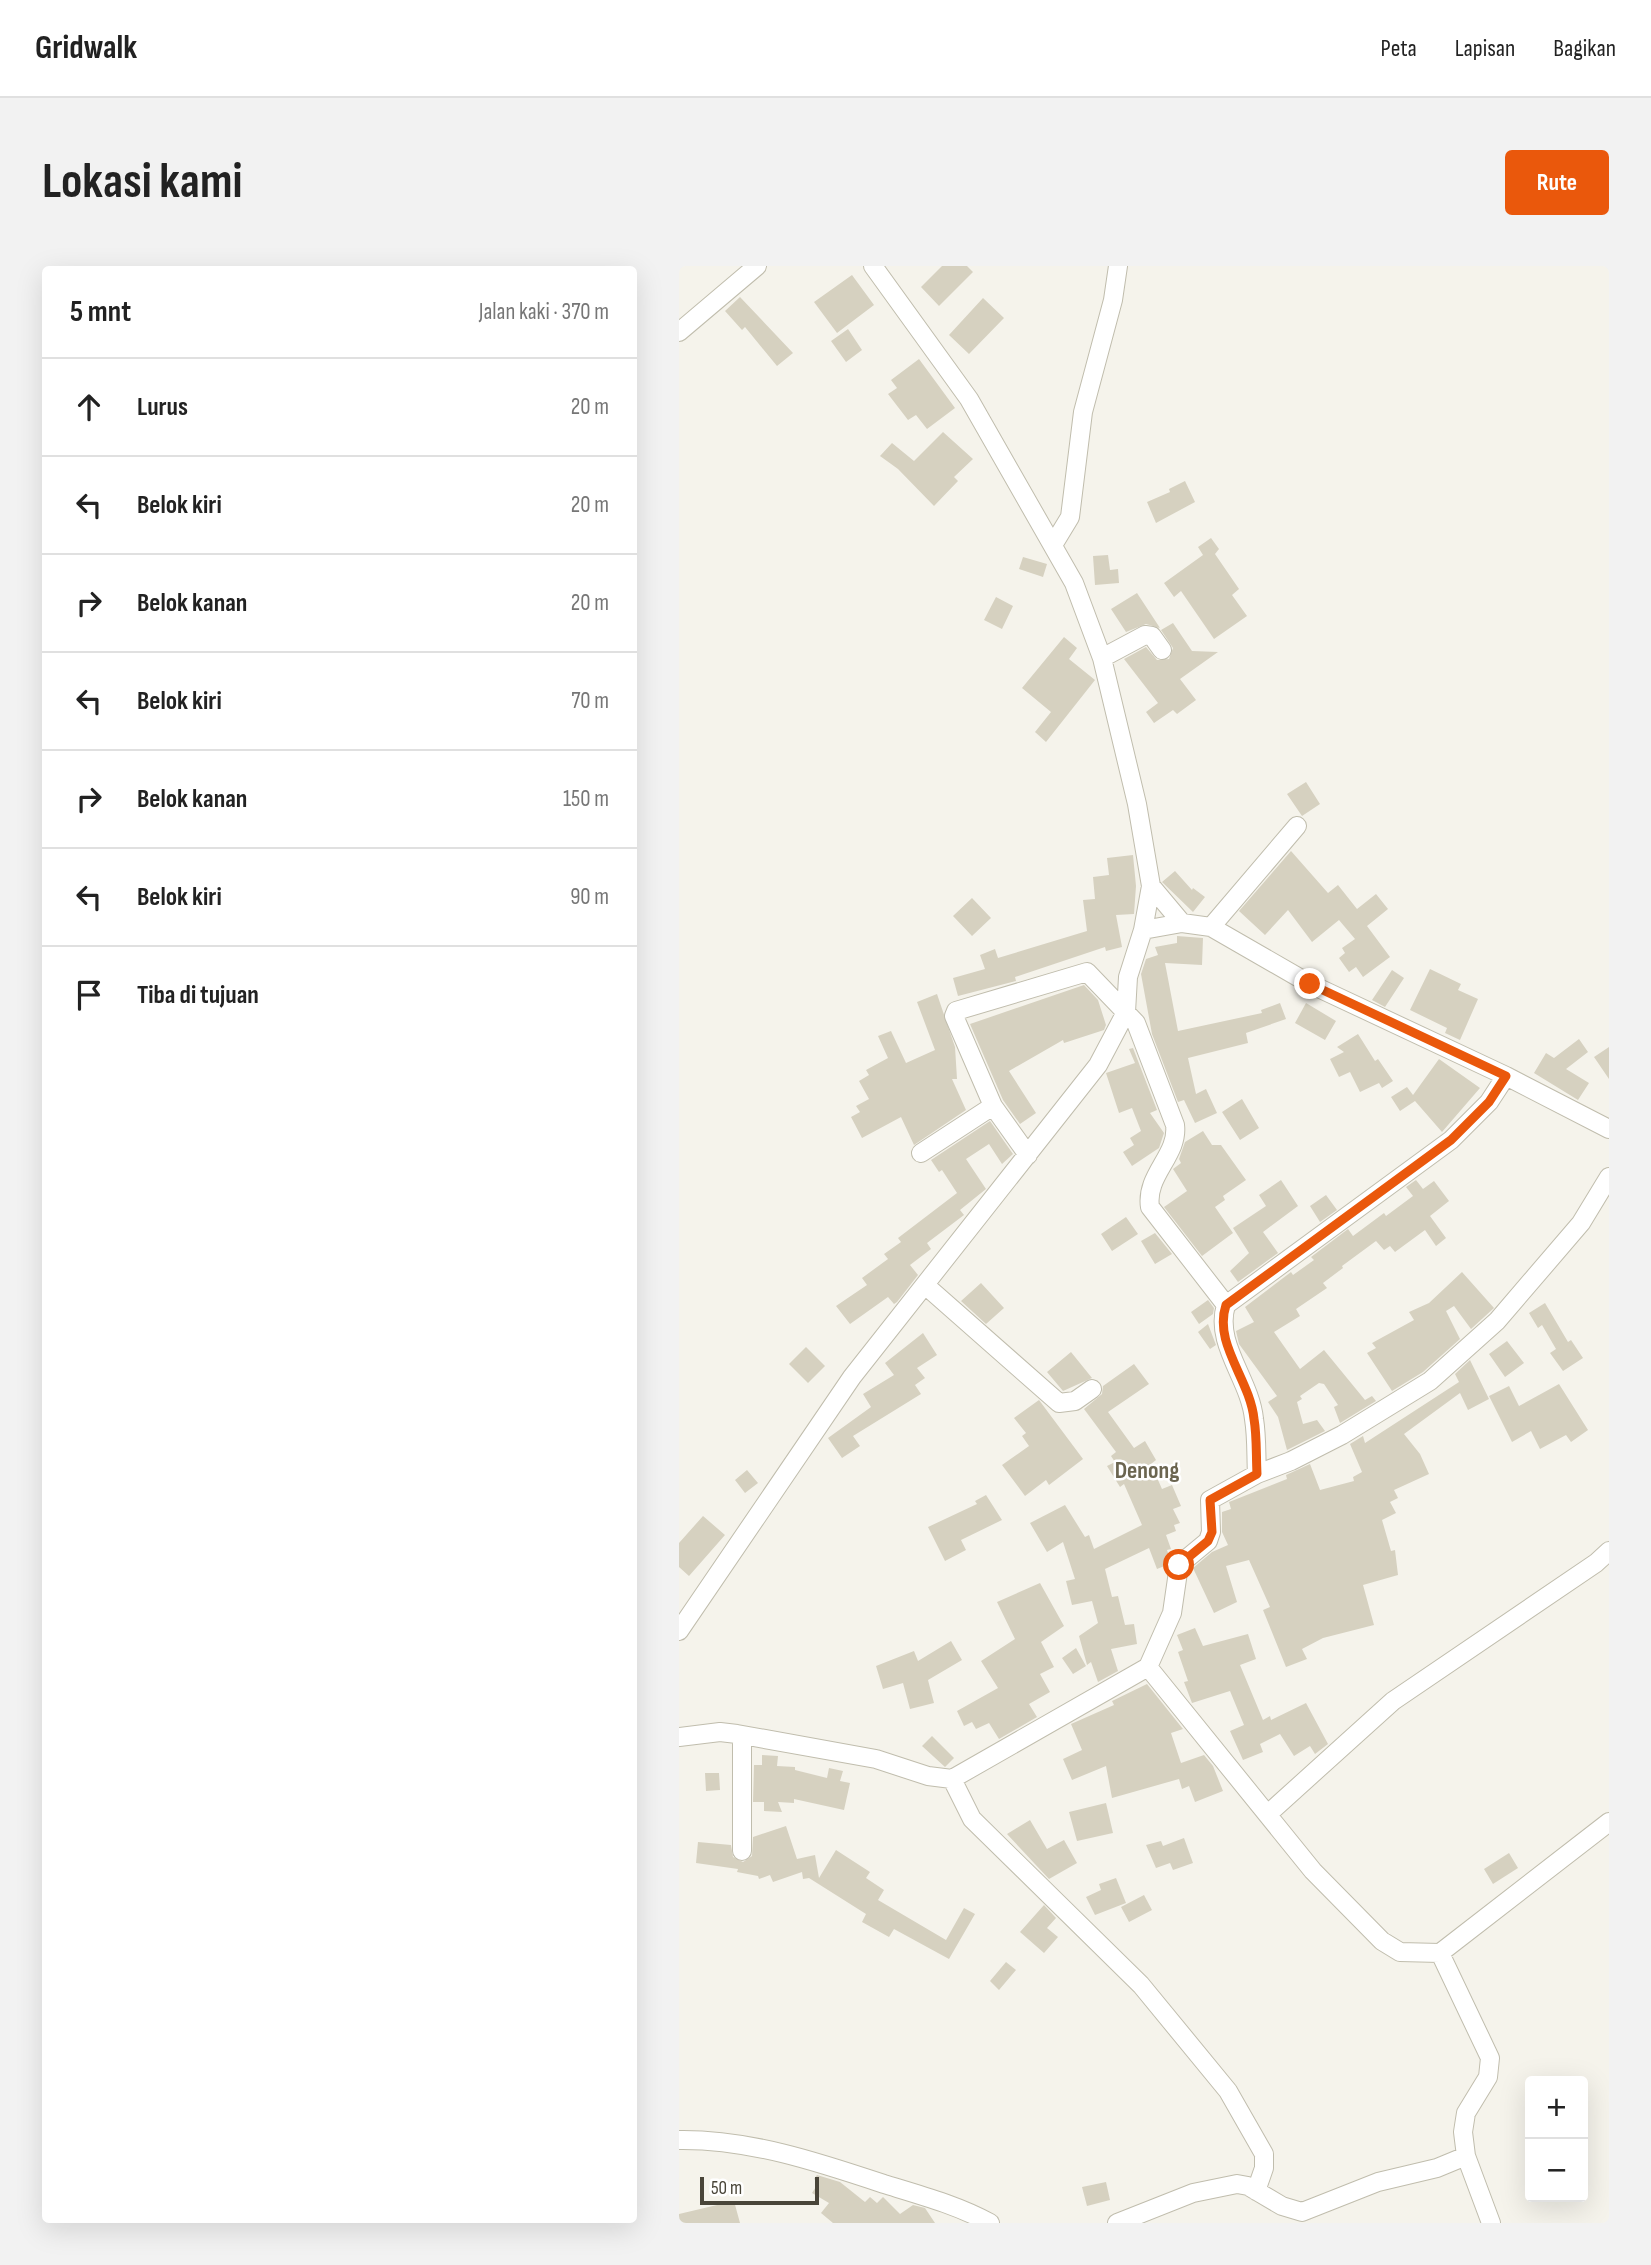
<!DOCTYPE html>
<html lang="id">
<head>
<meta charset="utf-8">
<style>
  :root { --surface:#fff; --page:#f2f2f2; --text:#222; --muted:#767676; --line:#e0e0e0; --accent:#ea580c }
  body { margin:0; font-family:"Sofia Sans Condensed",sans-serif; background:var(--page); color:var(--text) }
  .controls { position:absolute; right:21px; bottom:21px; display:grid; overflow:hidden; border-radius:7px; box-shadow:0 7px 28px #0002 }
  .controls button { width:63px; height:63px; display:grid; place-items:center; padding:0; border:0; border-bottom:2px solid var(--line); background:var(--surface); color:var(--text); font:35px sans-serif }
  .scale { position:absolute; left:21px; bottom:18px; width:119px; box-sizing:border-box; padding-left:7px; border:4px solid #494539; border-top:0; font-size:19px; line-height:24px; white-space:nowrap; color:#494539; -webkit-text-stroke:5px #fff; paint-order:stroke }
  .stop { position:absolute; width:21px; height:21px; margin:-16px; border:5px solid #ea580c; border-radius:50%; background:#fff }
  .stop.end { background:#ea580c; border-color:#fff; box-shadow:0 2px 7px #0008 }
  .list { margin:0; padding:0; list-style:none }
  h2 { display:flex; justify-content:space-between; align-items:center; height:91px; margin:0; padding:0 28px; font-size:30px }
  h2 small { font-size:23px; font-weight:400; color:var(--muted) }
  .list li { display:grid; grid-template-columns:46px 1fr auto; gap:21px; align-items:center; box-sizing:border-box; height:98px; padding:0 28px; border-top:2px solid var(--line) }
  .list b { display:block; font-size:26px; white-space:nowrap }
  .list em { font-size:23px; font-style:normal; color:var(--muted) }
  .icon { flex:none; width:38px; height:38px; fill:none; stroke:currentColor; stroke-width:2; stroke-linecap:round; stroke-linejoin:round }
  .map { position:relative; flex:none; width:930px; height:1957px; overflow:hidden; border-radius:7px }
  header { display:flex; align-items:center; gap:42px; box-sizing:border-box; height:98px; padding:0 35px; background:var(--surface); border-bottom:2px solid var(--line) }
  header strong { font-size:33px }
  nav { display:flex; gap:38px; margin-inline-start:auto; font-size:24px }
  .intro { display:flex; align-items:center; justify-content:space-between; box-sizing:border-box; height:168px; padding:0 42px }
  h1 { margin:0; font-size:49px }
  .button { padding:18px 32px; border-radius:7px; background:var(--accent); color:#fff; font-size:24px; font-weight:700 }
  main { display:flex; gap:42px; padding:0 42px }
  aside { flex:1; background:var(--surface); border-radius:7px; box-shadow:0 7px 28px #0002 }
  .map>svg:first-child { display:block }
  .building { fill:#d6d1c0 }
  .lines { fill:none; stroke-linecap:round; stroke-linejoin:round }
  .minor-casing { stroke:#c0bdad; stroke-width:20 }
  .minor { stroke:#fff; stroke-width:18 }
  .route { stroke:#ea580c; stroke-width:9 }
  .labels { text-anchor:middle; stroke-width:5; stroke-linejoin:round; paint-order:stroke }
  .quarter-label { font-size:24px; font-weight:bold; fill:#6b6550; stroke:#fff }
</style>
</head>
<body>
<header>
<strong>Gridwalk</strong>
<nav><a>Peta</a><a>Lapisan</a><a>Bagikan</a></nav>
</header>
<div class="intro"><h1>Lokasi kami</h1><a class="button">Rute</a></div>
<main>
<aside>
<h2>5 mnt<small>Jalan kaki · 370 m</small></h2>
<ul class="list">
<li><svg class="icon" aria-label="ahead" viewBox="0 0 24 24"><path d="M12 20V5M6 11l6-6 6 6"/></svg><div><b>Lurus</b></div><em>20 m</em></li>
<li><svg class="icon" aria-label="left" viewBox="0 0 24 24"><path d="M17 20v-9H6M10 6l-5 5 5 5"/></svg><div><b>Belok kiri</b></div><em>20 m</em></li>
<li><svg class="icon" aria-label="right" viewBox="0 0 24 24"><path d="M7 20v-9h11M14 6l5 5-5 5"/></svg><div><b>Belok kanan</b></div><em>20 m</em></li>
<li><svg class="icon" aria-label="left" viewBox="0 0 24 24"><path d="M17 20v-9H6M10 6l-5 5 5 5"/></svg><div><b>Belok kiri</b></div><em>70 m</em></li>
<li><svg class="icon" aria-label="right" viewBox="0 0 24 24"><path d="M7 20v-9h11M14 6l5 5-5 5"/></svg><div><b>Belok kanan</b></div><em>150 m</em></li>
<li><svg class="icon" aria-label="left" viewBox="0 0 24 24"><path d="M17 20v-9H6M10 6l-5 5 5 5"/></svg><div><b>Belok kiri</b></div><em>90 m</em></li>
<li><svg class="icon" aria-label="arrive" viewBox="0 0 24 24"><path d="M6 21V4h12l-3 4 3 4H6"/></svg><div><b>Tiba di tujuan</b></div></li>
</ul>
</aside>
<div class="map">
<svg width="930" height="1957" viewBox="0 0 930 1957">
  <rect width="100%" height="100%" fill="#f5f3eb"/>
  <path class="building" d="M263 0H288L294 6 260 40 242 21Z
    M173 9 195 39 158 67 135 36Z
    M61 31 114 87 98 100 66 61 63 64 46 45Z
    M304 32 325 52 290 88 270 69Z
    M169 63 183 84 167 96 152 75Z
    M240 93 276 142 248 163 237 149 229 154 209 128 218 122 212 114Z
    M264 166 294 193 275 211 279 215 255 240 219 203 201 190 213 177 235 195Z
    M506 215 516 236 477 257 468 236 491 226 490 223Z
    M532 272 540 283 536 288 560 323 553 329 568 350 535 373 502 325 495 331 485 317 524 289 519 281Z
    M429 289 431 304 439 303 440 317 416 319 414 290Z
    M344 291 368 298 364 311 340 303Z
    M458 327 481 362 467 358 447 366 432 343Z
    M317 331 334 340 323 363 305 354Z
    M494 357 513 385 539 386 501 413 517 434 498 448 494 444 475 457 467 446 479 437 445 393 467 381 478 394 490 393 494 382 482 364Z
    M385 371 398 382 390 393 416 414 367 476 356 466 372 446 343 422Z
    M627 516 641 538 623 550 608 528Z
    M612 585 649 627 659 619 678 643 697 628 709 643 688 660 711 691 684 711 677 701 670 706 660 692 666 687 663 682 676 673 660 654 633 676 609 644 586 669 560 645Z
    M454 589 457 620 455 648 437 649 443 681 427 685 426 681 336 711 337 715 279 730 274 712 306 703 301 689 316 683 319 692 408 665 404 634 416 633 414 611 430 609 428 592Z
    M496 605 513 624 514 622 526 631 514 646 483 616Z
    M293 632 312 652 293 670 274 650Z
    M498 670 524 672 523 699 486 697 499 765 583 747 582 744 601 737 607 753 567 767 569 777 509 792 517 828 527 823 538 847 516 857 505 834 499 836 473 768 462 708 467 693 479 689 476 681 498 677Z
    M751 703 782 718 779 724 799 733 781 774 766 767 768 762 731 744Z
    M713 704 725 712 706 741 693 734Z
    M405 719 419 734 427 759 425 764 385 777 384 774 330 805 357 847 341 858 324 834 291 758Z
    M258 728 276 781 278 813H273L287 844 235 879 222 851 183 872 172 851 181 846 177 840 190 833 180 815 190 809 187 804 209 792 199 770 212 765 227 797 256 784 238 736Z
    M627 737 657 755 646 774 616 757Z
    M679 768 696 795 699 793 714 815 703 822 700 817 681 826 671 806 660 811 651 793 665 786 658 781Z
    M900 773 909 786 887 803 910 817 899 834 855 807 867 787 875 792Z
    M930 781V813L915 791Z
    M454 782 478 844 471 847 485 867 480 882 453 900 444 886 455 879 451 872 462 865 453 842 440 847 427 807 456 797 450 783Z
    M760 793 801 822 763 866 736 835 721 845 712 831 728 821 734 829Z
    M563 833 580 862 561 874 543 846Z
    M311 855 334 888 323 898 310 878 287 893 307 923 281 944 285 949 248 977 252 983 231 999 239 1009 218 1036 215 1038 209 1031 171 1058 157 1040 188 1019 183 1012 209 993 205 988 222 976 219 972 278 927 263 904 260 906 252 894Z
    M524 865 533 879H542L567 914 544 930 546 934 536 941 554 967 523 990 485 941 508 925 494 903 502 897 500 893 506 876Z
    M602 914 619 940 584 966 599 987 559 1016 551 1005 570 987 554 962 587 940 580 929Z
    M737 914 744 923 755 915 770 935 751 950 767 972 757 980 746 964 716 986 711 980 705 984 697 975 663 1000 664 1002 644 1017 648 1022 617 1043 621 1050 595 1066 621 1103 645 1084 686 1134 693 1130 697 1135 661 1157 655 1141 659 1139 645 1118 640 1117 621 1130 623 1133 618 1136 624 1158 638 1154 646 1165 608 1184 599 1151 589 1136 598 1130 560 1078 557 1065 575 1056 566 1041 612 1006 614 1009 635 994 632 991 669 963 674 970 705 947 707 950 734 930 727 921Z
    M647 929 658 944 641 956 631 940Z
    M447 951 459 968 433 985 422 968Z
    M476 967 493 988 476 998 462 975Z
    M783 1006 815 1042 792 1063 775 1040 767 1045 781 1073 744 1106 713 1125 688 1087 697 1082 693 1077 735 1054 730 1046 750 1037Z
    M302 1017 325 1042 307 1058 282 1035Z
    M529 1034 535 1042 534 1048 520 1058 512 1046Z
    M866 1037 889 1076 892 1074 904 1092 884 1105 871 1087 877 1083 863 1059 859 1062 850 1047Z
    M529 1058 537 1079 531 1083 519 1066Z
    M244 1067 258 1089 238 1102 246 1112 236 1119 242 1128 174 1170 181 1180 163 1192 149 1172 192 1141 184 1128 215 1109 206 1097Z
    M828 1075 845 1097 826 1111 810 1088Z
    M127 1081 146 1100 129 1117 110 1098Z
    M392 1086 413 1112 384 1125 368 1106Z
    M791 1094 810 1133 789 1144 781 1127 725 1168 741 1188 750 1208 715 1224 719 1232 711 1236 717 1247 703 1254 712 1285 716 1284 719 1309 684 1319 695 1359 644 1372 623 1383 628 1393 607 1401 584 1344 591 1341 570 1294 547 1300 558 1336 535 1347 514 1302 533 1286 549 1279 543 1266V1246L552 1243 550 1236 608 1213 607 1209 631 1198 641 1224 675 1215 674 1211 683 1206 671 1178 684 1170 686 1177 780 1116 776 1108Z
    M455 1098 470 1118 429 1146 455 1182 466 1175 477 1194 472 1198 483 1223 493 1219 502 1240 494 1243 501 1257 495 1259 497 1265 487 1269 492 1283 488 1284 491 1293 488 1299 478 1303 470 1282 426 1303 433 1331 439 1330 446 1359 455 1358 458 1378 432 1383 439 1405 419 1416 412 1396 408 1399 400 1370 419 1357 413 1335 393 1339 387 1315 396 1313 384 1276 368 1286 351 1257 386 1239 406 1271 410 1269 415 1283 463 1259 445 1218 441 1221 428 1200 436 1196 432 1190 437 1186 405 1143 423 1128 424 1120Z
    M880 1118 909 1164 892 1176 887 1169 861 1183 852 1165 833 1176 810 1130 830 1120 840 1140Z
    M360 1134 404 1193 370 1219 367 1214 346 1230 323 1199 350 1180 343 1170 347 1167 335 1152Z
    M68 1204 79 1217 66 1227 56 1214Z
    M307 1229 323 1254 282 1274 287 1284 266 1295 249 1261 298 1238 296 1235Z
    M24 1250 46 1269 10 1310 0 1301V1277Z
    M361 1317 385 1360 362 1376 375 1401 361 1408 371 1426 350 1438 358 1451 320 1473 310 1457 297 1463 293 1456 285 1460 278 1445 319 1422 302 1395 336 1373 318 1336Z
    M516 1362 524 1380 569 1368 577 1393 561 1399 584 1454 591 1450 592 1454 627 1437 649 1478 636 1488 631 1480 615 1490 601 1468 581 1478 584 1486 564 1494 551 1465 565 1459 551 1425 513 1437 505 1416 509 1415 499 1386 504 1384 498 1369Z
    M272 1375 283 1394 249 1414 255 1437 231 1443 224 1417 204 1423 197 1400 235 1385 239 1395Z
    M397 1382 407 1400 394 1408 383 1392Z
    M468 1418 504 1463 492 1467 502 1497 525 1489 534 1500 544 1525 516 1536 510 1520 503 1523 500 1513 433 1532 427 1500 393 1514 384 1493 403 1484 392 1458 435 1439 433 1435Z
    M253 1470 275 1492 266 1501 243 1480Z
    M83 1489 99 1490 98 1500 116 1501V1504L148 1512 150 1502 164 1505 161 1515 171 1517 165 1544 115 1533V1537L99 1536 103 1546 85 1545V1536H74L75 1499H83Z
    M26 1507H40L41 1524 27 1525Z
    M427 1537 434 1567 398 1575 390 1546Z
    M351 1554 368 1583 385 1574 398 1597 370 1613 328 1568Z
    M107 1560 118 1593 136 1589 140 1612 157 1584 191 1606 187 1612 205 1624 199 1634 267 1674 285 1642 296 1648 270 1693 215 1663 210 1671 183 1656 187 1648 130 1612 124 1613 123 1606 94 1616 91 1609 80 1613 79 1610 58 1606 59 1603 17 1597 19 1576 52 1579 54 1591 64 1596 73 1590 74 1571Z
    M505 1572 514 1597 494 1604 491 1597 477 1602 467 1579 482 1575 484 1580Z
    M830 1587 839 1602 814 1618 805 1603Z
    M437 1612 447 1637 416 1649 407 1631 422 1624 420 1618Z
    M465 1629 473 1644 450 1656 442 1641Z
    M365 1639 377 1652 368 1662 379 1671 365 1687 341 1666Z
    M327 1696 337 1704 320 1724 311 1715Z
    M138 1909 161 1916 186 1936 191 1931 198 1937 204 1931 221 1948 234 1939 246 1942 256 1957H154L142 1947 150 1937 133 1927 140 1916 135 1913Z
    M427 1916 431 1934 408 1940 403 1921Z
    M55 1935 61 1957H0V1948Z"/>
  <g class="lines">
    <g class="minor-casing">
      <path id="minor" d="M0 66 78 0
        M374 279 391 251 404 146 434 34 439 0
        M423 392 466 369 473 370 483 384
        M472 620 503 657 532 661 631 718 827 810 930 863
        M532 661 618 560
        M464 664 503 657
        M242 887 314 840
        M349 889 314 840 275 750 277 745 408 706 457 757 496 859C500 889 466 909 471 941L547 1039
        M246 1019 380 1137 396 1135 413 1123
        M578 1208C577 1190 578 1171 575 1153 571 1113 535 1078 547 1039L772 874 810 836 827 810
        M0 1365 173 1111 419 799 447 746 449 711 464 664 472 620 458 538 423 392 395 317 290 133 194 0
        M0 1471 41 1466 58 1468 197 1493 249 1510 273 1513 469 1401
        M273 1513 293 1553 462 1719 549 1825 585 1888V1902L577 1925
        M590 1547 714 1435 917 1297 930 1285
        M63 1585V1469
        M761 1687 930 1556
        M0 1874C70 1873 139 1896 205 1918 241 1929 278 1939 311 1957
        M787 1890 812 1957
        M438 1957 514 1927 558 1918 569 1920 603 1940 623 1946 699 1916 758 1902 787 1890 784 1866 787 1847 809 1811 811 1792 761 1687 721 1686 703 1675 634 1605 469 1401 493 1347 500 1299 529 1275 532 1266 531 1234 578 1208 612 1195 663 1169 751 1115 818 1055 902 957 930 911"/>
    </g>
    <use href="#minor" class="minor"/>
  </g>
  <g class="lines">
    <path class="route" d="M500 1299 529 1275 533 1266 531 1234 578 1208C577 1189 578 1170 575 1153 571 1113 534 1078 547 1039L772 874 810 836 827 810 631 718"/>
  </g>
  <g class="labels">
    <g class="quarter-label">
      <text x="468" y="1212">Denong</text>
    </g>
  </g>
</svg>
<div class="controls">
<button>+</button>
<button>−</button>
</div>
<div class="scale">50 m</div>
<div class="stop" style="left:500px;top:1299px"></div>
<div class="stop end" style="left:631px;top:718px"></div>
</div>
</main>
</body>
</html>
